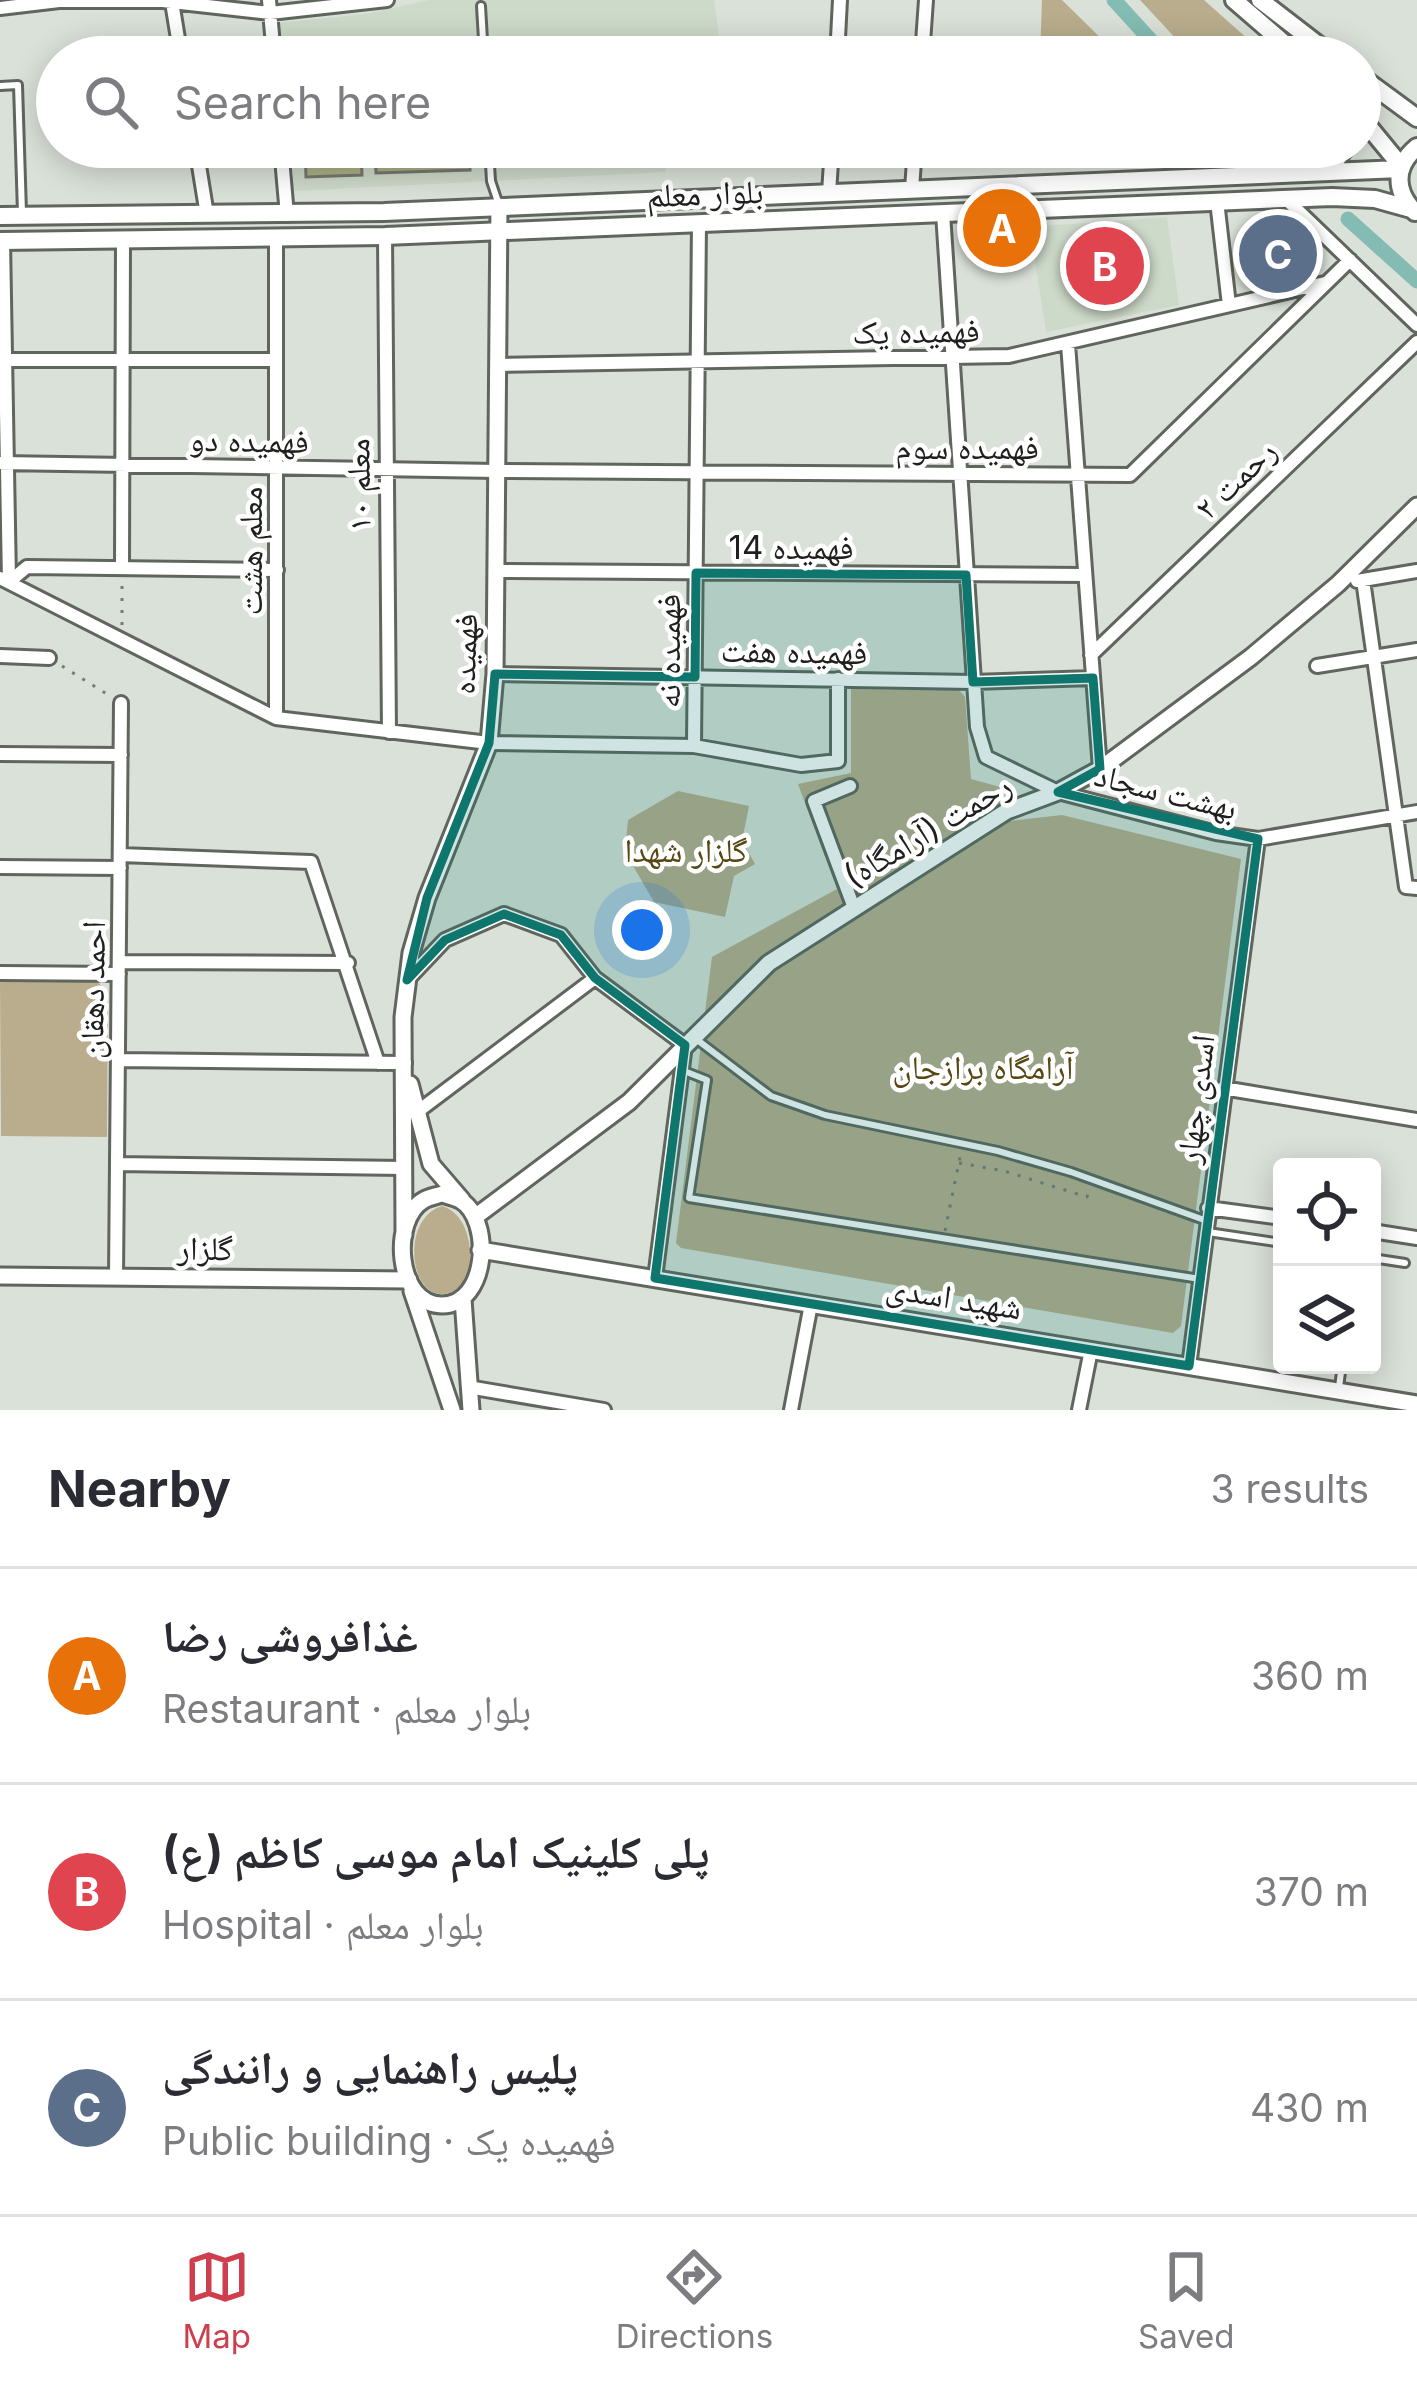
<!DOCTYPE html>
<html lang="en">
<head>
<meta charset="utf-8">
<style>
  :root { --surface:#fff; --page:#f2f2f3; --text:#2b2b33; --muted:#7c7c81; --line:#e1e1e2; --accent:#ce3e4c }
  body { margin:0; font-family:Inter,"Noto Naskh Arabic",sans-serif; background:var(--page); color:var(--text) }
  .controls { position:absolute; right:36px; bottom:36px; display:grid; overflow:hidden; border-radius:12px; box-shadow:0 6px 30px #0003 }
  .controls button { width:108px; height:108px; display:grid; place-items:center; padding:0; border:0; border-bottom:3px solid var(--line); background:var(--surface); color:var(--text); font:60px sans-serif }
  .you { position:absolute; left:642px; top:930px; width:42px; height:42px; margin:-30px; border:9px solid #fff; border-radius:50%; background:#1a73e8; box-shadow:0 0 0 18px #1a73e833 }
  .badge { display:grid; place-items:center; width:78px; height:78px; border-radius:50%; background:var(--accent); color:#fff; font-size:39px; font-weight:700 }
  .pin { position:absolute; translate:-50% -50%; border:6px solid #fff; box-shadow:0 3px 12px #0006 }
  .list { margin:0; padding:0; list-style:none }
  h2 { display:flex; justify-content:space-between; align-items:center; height:156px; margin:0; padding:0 48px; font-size:51px }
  h2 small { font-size:39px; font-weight:400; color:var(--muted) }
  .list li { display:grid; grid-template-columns:78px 1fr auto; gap:36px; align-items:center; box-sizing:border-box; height:216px; padding:0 48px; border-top:3px solid var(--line) }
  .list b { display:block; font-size:45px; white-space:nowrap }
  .list p { margin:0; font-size:39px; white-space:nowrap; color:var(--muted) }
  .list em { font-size:39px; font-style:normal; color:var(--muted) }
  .icon { flex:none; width:66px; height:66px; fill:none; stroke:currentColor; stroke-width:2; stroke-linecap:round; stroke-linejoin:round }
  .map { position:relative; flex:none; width:1417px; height:1410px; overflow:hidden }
  .search { position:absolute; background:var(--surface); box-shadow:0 6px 30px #0003; left:36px; right:36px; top:36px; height:132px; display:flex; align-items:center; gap:30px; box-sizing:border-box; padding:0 42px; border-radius:66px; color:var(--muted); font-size:45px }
  .sheet { height:804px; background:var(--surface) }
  nav { display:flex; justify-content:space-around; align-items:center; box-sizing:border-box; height:168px; border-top:3px solid var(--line); background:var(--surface); font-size:33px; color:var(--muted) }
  nav a { display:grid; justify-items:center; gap:6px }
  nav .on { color:var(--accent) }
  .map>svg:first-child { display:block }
  .built { fill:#cdd9c9 }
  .green { fill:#b9ad8d }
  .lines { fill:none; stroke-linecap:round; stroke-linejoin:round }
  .canal { stroke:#84bcb4; stroke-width:15 }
  .building { fill:#aab085; stroke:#77786f; stroke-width:3 }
  .service-casing { stroke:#60665e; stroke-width:12 }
  .minor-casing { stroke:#60665e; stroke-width:18 }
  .tertiary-casing { stroke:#60665e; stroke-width:21 }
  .secondary-casing { stroke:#60665e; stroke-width:22 }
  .path { stroke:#757a74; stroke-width:3; stroke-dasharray:3 9; stroke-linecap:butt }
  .service { stroke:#fff; stroke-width:6 }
  .minor { stroke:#fff; stroke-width:12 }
  .tertiary { stroke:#fff; stroke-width:15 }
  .secondary { stroke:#fff; stroke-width:16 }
  .marked { fill:#0f766e; fill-opacity:0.2; stroke:#0f766e; stroke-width:9; stroke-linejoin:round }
  .labels { text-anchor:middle; stroke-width:9; stroke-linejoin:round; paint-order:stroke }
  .street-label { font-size:33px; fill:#1e201d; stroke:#fff }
  .park-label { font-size:33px; fill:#574713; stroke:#fff }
</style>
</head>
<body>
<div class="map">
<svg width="1417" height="1410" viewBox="0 0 1417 1410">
  <rect width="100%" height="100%" fill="#dae1d8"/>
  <path class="built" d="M429 0H714L719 36 704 40V57H281L278 23 366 14Z
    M290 147H665L666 172 294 191Z
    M1167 217 1179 305 1046 332 1030 227Z"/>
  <path class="green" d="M1042 0H1062L1120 57H1040Z
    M1140 0H1204L1268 57H1193Z
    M1037 147H1211L1215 151 1036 156Z
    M851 689 959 690 965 697 971 779 1000 787 1010 821 1062 815 1241 859 1181 1326 1173 1333 681 1248 676 1243 712 957 837 889 798 784 851 773Z
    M678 791 749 806 742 841 755 864 734 876 725 917 654 902 625 852 628 820Z
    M0 981 98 982 108 993 107 1137 1 1136Z
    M442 1206C479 1216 480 1294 442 1294 408 1294 402 1218 442 1206Z"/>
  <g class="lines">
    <path class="canal" d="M1114 0 1166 57
      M1266 147 1271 152
      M1348 219 1417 281"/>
  </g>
  <path class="building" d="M305 147H361L362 175 306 177Z
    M375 147H469L470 170 376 173Z"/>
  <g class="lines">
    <g class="service-casing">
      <path id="service" d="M481 6 484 57
        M0 86 18 85 22 213
        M489 147 491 181 498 202
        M696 1039 771 1096 825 1115 998 1151 1071 1172 1207 1221
        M684 1071 707 1080 689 1198 1200 1279
        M1208 1232 1282 1243
        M1372 1258 1405 1263
        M1339 1387 1342 1365"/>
    </g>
    <g class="minor-casing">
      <path id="minor" d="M269 0 274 57
        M172 2 181 57
        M0 8 59 1H163L270 13 387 0
        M837 57 840 0
        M922 57 926 0
        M196 147 207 215
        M281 147 287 215
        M912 189 915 147
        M829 193 832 147
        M1286 199 1417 325
        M1217 201 1229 305
        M943 213 977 727 986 757 1058 792 1216 833 1258 839 1417 812
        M385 236 389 732
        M276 240V718
        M3 241 9 582
        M1068 344 1100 769
        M2 360H276
        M499 365 1009 356 1325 283
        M0 463 497 471 1130 475 1350 260
        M122 567 123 241
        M496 571 1085 575
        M0 578 276 718 489 743 694 746 699 223
        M1363 580 1406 887 1417 888
        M1357 581 1417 571
        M9 582 27 567 277 570
        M1091 655 1417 342
        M0 656 49 658
        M1317 666 1417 650
        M495 674 973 682 1093 678
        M694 746 801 765 838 761V679
        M0 754 121 755
        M850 786 814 801 854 908
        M120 855 311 862 378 1063
        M0 867 120 868
        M119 962 348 963
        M0 973 119 974
        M408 979 445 940 504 914 561 935 595 978 685 1045 655 1278
        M118 1060 405 1063
        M1223 1088 1417 1120
        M417 1112 595 978
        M117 1164 404 1168
        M1208 1208 1282 1218
        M1372 1231 1417 1238
        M116 1277 121 703
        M1189 1366 1258 839
        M468 1387 604 1410
        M791 1410 811 1304
        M1079 1410 1091 1350"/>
    </g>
    <g class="tertiary-casing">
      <path id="tertiary" d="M410 1084 431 1164 462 1200
        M442 1194C448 1196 454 1197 460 1200 493 1219 488 1305 442 1305 396 1305 390 1219 424 1200 429 1197 436 1196 442 1194Z
        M475 1217 629 1102 769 963 1007 811 1058 792 1100 769 1251 657 1338 584 1417 506
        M404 1235 403 1017 411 953 427 898 489 743 495 674 499 206
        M480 1250 1417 1404
        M0 1276 409 1280
        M412 1291 452 1410
        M463 1299 471 1410"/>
    </g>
    <g class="secondary-casing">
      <path id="secondary" d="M1234 0 1300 57
        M1260 0 1334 57
        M1360 76 1417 118
        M1360 116 1401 166
        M1320 169 1336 160 1346 147
        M1415 212C1394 191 1394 166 1417 147
        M0 216 384 212 1400 169
        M0 241 385 236 1332 197 1375 199 1411 209"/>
    </g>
    <path class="path" d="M122 625V580
      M62 666 110 696
      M959 1163 1004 1171 1087 1197 1089 1188
      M945 1231 961 1152"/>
    <use href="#service" class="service"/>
    <use href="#minor" class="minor"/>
    <use href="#tertiary" class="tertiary"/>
    <use href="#secondary" class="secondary"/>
  </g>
  <path class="marked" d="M696 573 966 575 973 682 1093 678 1100 769 1058 792 1258 839 1189 1366 655 1278 685 1045 595 978 561 935 504 914 445 940 407 980 427 898 489 743 495 674 695 677Z"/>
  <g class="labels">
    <g class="street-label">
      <text transform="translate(705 193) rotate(-2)" y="12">بلوار معلم</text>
      <text transform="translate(916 331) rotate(-1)" y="12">فهمیده یک</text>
      <text transform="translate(249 440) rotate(1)" y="12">فهمیده دو</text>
      <text x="967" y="459">فهمیده سوم</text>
      <text transform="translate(1235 479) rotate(-44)" y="12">رحمت ۲</text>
      <text transform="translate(358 485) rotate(-91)" y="12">معلم ۱۰</text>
      <text x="791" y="559">فهمیده 14</text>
      <text transform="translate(250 551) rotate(-90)" y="12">معلم هشت</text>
      <text transform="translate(668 651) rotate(-90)" y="12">فهمیده نه</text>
      <text transform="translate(794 651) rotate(1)" y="12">فهمیده هفت</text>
      <text transform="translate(464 654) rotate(-88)" y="12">فهمیده</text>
      <text transform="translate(1166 791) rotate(14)" y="12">بهشت سجاد</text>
      <text transform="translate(927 830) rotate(-31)" y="12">رحمت (آرامگاه)</text>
      <text transform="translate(92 990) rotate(-89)" y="12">احمد دهقان</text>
      <text transform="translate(1195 1099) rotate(-83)" y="12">اسدی چهار</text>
      <text transform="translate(205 1248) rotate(1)" y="12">گلزار</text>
      <text transform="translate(954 1297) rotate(9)" y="12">شهید اسدی</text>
    </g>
    <g class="park-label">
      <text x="686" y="862">گلزار شهدا</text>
      <text x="983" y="1079">آرامگاه برازجان</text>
    </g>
  </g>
</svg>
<div class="controls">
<button><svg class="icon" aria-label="locate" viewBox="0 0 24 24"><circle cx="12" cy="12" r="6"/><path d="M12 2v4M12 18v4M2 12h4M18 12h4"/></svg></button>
<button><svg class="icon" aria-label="layers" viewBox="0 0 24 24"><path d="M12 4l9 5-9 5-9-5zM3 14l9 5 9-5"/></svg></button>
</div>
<div class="you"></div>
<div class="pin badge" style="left:1002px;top:228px;background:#e8710a">A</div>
<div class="pin badge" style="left:1105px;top:266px;background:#e0444e">B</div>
<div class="pin badge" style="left:1278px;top:254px;background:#5c6f8a">C</div>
<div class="search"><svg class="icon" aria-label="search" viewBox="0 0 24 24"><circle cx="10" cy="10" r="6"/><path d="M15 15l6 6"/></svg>Search here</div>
</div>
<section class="sheet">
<h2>Nearby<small>3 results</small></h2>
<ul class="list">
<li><span class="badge" style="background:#e8710a">A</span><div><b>غذافروشی رضا</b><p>Restaurant · بلوار معلم</p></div><em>360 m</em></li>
<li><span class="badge" style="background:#e0444e">B</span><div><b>پلی کلینیک امام موسی کاظم (ع)</b><p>Hospital · بلوار معلم</p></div><em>370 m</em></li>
<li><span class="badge" style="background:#5c6f8a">C</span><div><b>پلیس راهنمایی و رانندگی</b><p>Public building · فهمیده یک</p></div><em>430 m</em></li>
</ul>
</section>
<nav>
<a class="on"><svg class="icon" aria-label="map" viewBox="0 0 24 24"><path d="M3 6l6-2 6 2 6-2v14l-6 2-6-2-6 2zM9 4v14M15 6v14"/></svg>Map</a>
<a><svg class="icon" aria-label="directions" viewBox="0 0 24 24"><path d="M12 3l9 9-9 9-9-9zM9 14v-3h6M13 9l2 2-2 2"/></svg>Directions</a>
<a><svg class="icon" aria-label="saved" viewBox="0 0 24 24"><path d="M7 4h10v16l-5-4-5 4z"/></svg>Saved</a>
</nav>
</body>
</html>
